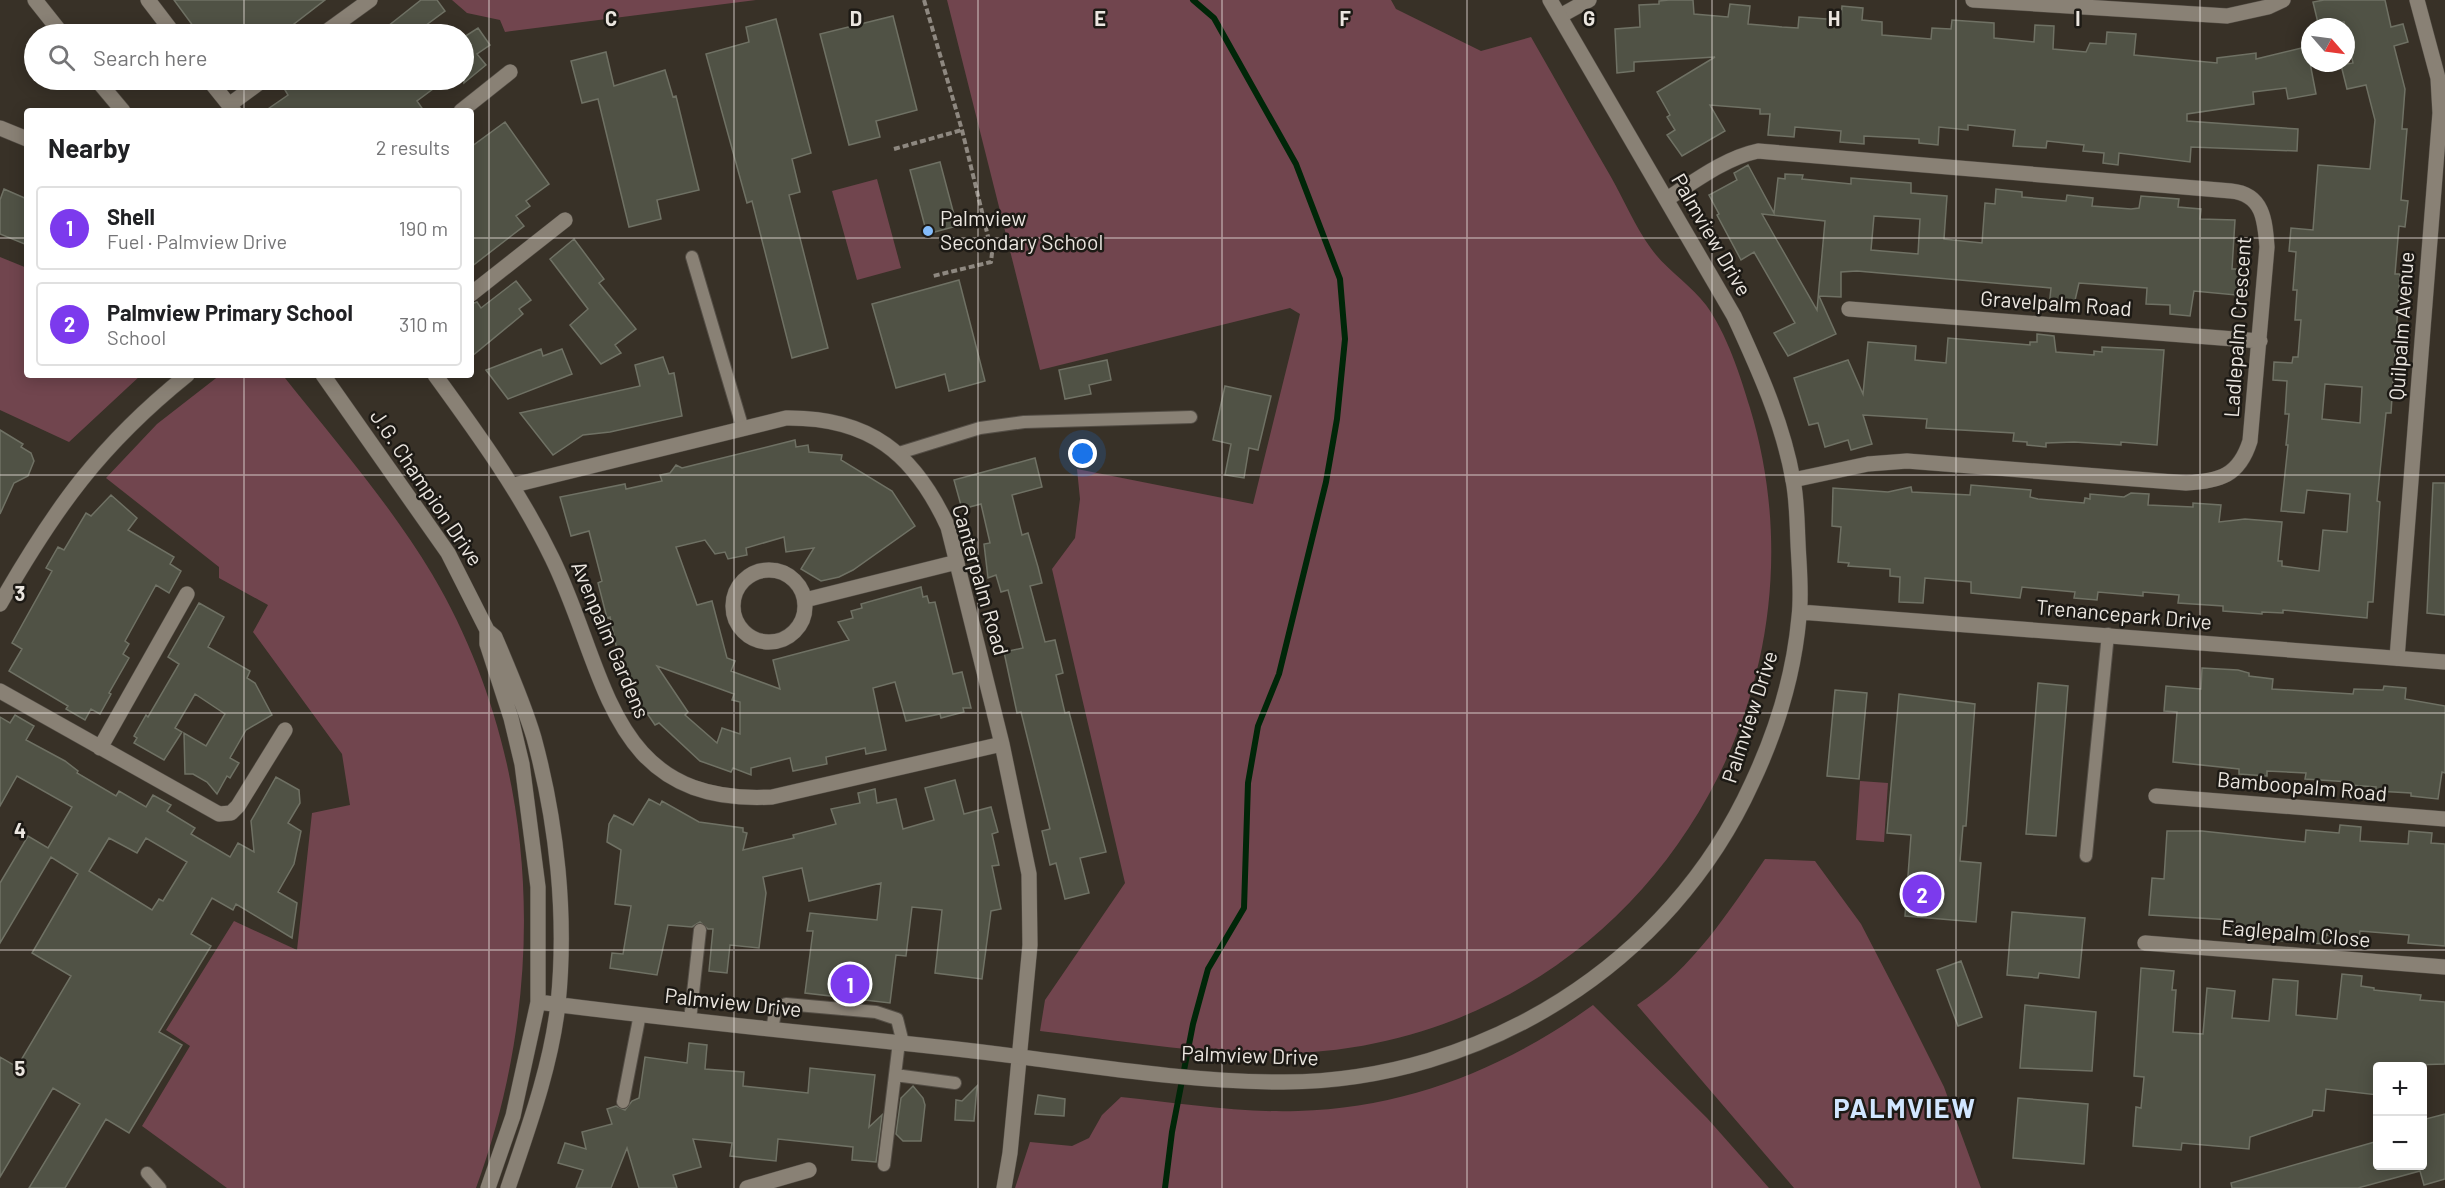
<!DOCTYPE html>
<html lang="en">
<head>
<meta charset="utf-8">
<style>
  :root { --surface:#fff; --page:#f6f6f6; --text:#202124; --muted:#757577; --line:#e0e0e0; --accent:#7c3aed }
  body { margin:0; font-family:Barlow,sans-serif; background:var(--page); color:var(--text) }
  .controls { position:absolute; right:18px; bottom:18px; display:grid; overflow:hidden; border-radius:6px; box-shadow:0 3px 15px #0003 }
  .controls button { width:54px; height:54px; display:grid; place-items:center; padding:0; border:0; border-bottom:2px solid var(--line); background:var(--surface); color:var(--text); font:30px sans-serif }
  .compass { position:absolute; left:2301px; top:18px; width:54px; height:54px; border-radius:50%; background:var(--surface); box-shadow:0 3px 15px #0003; rotate:118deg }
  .you { position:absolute; left:1083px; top:454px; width:21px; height:21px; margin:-15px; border:4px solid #fff; border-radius:50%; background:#1a73e8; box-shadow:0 0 0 9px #1a73e833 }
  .badge { display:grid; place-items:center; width:39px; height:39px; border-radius:50%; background:var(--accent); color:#fff; font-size:20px; font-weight:700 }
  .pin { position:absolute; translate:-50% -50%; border:3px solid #fff; box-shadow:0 2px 6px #0006 }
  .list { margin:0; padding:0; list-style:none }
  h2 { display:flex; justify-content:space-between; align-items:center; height:78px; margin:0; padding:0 24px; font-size:26px }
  h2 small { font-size:20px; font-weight:400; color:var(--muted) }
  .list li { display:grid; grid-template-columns:39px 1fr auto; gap:18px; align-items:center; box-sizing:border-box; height:84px; margin:0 12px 12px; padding:0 12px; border:2px solid var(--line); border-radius:6px }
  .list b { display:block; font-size:22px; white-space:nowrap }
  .list p { margin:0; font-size:20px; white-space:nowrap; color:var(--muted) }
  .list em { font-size:20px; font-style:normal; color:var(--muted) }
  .icon { flex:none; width:33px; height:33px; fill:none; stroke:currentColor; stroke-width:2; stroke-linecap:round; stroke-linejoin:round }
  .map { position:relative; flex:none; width:2445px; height:1188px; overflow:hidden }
  .search { position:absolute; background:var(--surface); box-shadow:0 3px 15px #0003; left:24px; top:24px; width:450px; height:66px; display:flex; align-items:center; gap:15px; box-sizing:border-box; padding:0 21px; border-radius:33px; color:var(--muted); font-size:22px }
  .panel { position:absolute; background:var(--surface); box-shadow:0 3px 15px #0003; left:24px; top:108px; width:450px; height:270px; border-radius:6px }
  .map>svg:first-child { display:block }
  .green { fill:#71454e }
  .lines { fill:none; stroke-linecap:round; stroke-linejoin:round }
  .stream { stroke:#002608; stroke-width:6 }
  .building { fill:#505245; stroke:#6f7164; stroke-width:1.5; fill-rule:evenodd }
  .lane-casing { stroke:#544e46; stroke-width:14 }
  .street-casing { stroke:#544e46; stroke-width:16 }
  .secondary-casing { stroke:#544e46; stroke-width:16 }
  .path { stroke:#8e8880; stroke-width:4; stroke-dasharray:6 3; stroke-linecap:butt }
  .lane { stroke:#898175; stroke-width:12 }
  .street { stroke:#898175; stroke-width:15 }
  .secondary { stroke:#898175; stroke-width:15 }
  .grid { fill:none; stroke:#ebe6e0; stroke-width:1.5; stroke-opacity:0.55 }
  .poi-dot { fill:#84bcfb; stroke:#1d1a15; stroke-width:2 }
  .labels { text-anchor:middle; stroke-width:5; stroke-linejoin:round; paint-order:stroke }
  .poi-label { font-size:21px; fill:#ebe6e0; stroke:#1d1a15; text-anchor:start }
  .street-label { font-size:21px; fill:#ebe6e0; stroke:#1d1a15 }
  .district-label { font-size:27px; font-weight:bold; letter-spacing:1.5px; fill:#d1e6ff; stroke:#1d1a15 }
  .grid-label { font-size:20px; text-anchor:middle; font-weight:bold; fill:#ebe6e0; stroke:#1d1a15; stroke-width:5; stroke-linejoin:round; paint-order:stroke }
</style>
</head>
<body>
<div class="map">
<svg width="2445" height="1188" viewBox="0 0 2445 1188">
  <rect width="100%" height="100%" fill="#383127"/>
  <path class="green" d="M452 0H756L505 32 500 20 467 13Z
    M947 0H1391L1396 9 1481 51 1531 37C1558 84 1584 131 1611 177 1624 200 1635 226 1650 247 1665 269 1690 284 1706 305 1727 334 1740 375 1750 408 1834 686 1661 984 1376 1043 1265 1067 1151 1044 1040 1031L1045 1000 1125 883 1052 569 1075 538 1080 499 1077 469 1253 504 1300 314 1290 308 1040 370Z
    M877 179 901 268 857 280 832 191Z
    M0 257 27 268V375H141L69 442 0 410Z
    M220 375H281L285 378C336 442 390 504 432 574 542 760 549 989 476 1188H227L142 1126 190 1046 166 1030 234 921 297 950 312 813 350 805 342 754 253 632 268 605 219 578V567L106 478 157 424Z
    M1860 781 1888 783 1884 842 1856 840Z
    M1765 859 1815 861 1861 924 1904 1007 1944 1087 1981 1188H1794L1637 1005C1694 967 1727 914 1765 859Z
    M1593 1005 1707 1118 1769 1188H1015L1030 1142 1072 1146 1089 1138 1102 1115 1121 1097C1179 1103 1239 1113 1298 1111 1407 1108 1506 1068 1593 1005Z"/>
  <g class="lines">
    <path class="stream" d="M1165 1188 1172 1132 1193 1024 1208 969 1244 908 1248 783 1258 726 1279 674 1326 482 1337 419 1345 339 1340 279 1296 164 1214 18 1193 0"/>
  </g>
  <path class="building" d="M174 0H325L281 34H199Z
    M421 0H437L445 11 414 34H378Z
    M1669 0H1693L1694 14 1728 17 1730 4 1750 6 1748 24 1782 27 1798 28 1799 17 1841 20 1842 6 1863 8 1862 20 1882 22V35L1931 39 1932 28 1951 29 1952 20 1994 23V38L2034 42 2035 25 2054 26 2053 49 2086 52 2090 43 2106 44 2107 32 2136 34 2134 55 2217 63V58L2256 53V59L2310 46V63L2316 94 2288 99 2286 88 2253 92 2254 104 2187 114V121L2298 129 2297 151 2191 147 2190 162 2119 153 2118 165 2103 163 2104 153 2083 151 2084 145 2047 141 2046 148 2013 146 2015 130 1968 125V130L1939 127 1938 145 1919 143V139L1864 136V144L1840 142 1841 131 1795 127 1794 137 1768 135 1770 114H1760V109L1710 105 1725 131 1682 156 1667 135 1675 130 1667 117 1670 115 1657 92 1715 57 1634 62V71L1617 73 1615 29 1640 27 1639 5 1659 4V1Z
    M2324 0H2385L2391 27 2403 24 2408 42 2394 46 2405 89 2402 129H2407L2401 200 2408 201 2405 227 2399 226 2395 274H2400L2391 413H2386L2377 501 2380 502 2373 602H2368L2367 618 2283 610V613L2262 612V614L2223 611V606L2178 603 2179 595 2143 592V596L2098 592 2097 600 2074 598 2075 592 2022 587 2020 598 1971 593V582L1925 578 1923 603 1899 602 1900 577 1890 576V569L1848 566 1849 563 1838 562 1841 527 1832 526 1833 488 1888 492 1911 487 1912 492 1970 495 1971 485 2031 490 2030 497 2038 499 2084 503 2085 498 2090 499V494L2124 497 2131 493 2149 494 2148 505 2193 507V503L2221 505 2219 522 2245 519 2282 522 2278 561H2282V566L2319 571 2323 530 2347 532 2350 494 2307 490 2304 513 2281 511 2288 445H2286L2289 414H2285L2287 381 2273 380 2274 362 2292 363 2293 357H2298L2301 320H2295L2297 290H2293L2296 252 2289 251 2291 228 2313 230 2318 165 2370 169 2375 120 2366 85 2347 89 2341 65 2353 63 2344 22 2319 27 2313 2ZM2325 384 2362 387 2360 423 2322 419Z
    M893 16 917 110 876 121 880 137 849 145 820 34Z
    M776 19 811 153 792 159 800 192 789 195 828 348 792 358 752 201 747 203 706 54 749 42 746 27Z
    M478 28 490 45 477 54 486 65 464 83V37Z
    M606 52 614 86 665 70 673 97 676 96 699 190 657 200 661 219 629 227 598 99 582 103 571 61Z
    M299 80H445L417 101 424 111H265L288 95 285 90Z
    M505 122 549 184 526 201 530 206 516 216 524 226 471 267V147Z
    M940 162 957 226 927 234 910 170Z
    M1748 165 1774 213 1778 178 1785 179V174L1803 175 1802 179 1851 184V178L1911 183V193L1947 196 1944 239 1982 243 1985 203 1995 204 1996 189 2022 192V197L2066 201 2067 195 2093 198 2092 206 2131 209 2139 208 2141 196 2179 199 2178 207 2201 209 2200 219 2235 220 2232 269H2239L2236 295 2194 291 2190 316 2170 314V305L2146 304 2147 288 2079 283 2073 309 2049 307 2051 288 1857 271 1841 272V297L1819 296 1836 334 1788 356 1774 333 1795 323 1754 252 1741 260 1717 215 1719 214 1709 195 1737 180 1734 173ZM1762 214 1825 221 1817 310 1775 237ZM1874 216 1920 219 1918 254 1871 250Z
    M4 189 27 199V245L0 234V200Z
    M574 239 604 279 599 283 636 329 615 345 621 353 601 364 570 325 588 309 550 259Z
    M959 280 985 381 949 391 945 374 896 388 872 304Z
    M516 281 531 300 519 309 523 314 471 357V304L477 302 481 308Z
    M2037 334 2054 336 2056 352 2094 355V351L2102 352V347L2164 350 2157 445 2121 442V445L2074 442 2046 443V447L2027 445V442L2013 441 2014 433 1926 428 1927 419 1863 415 1872 444 1851 450 1848 440 1825 447 1818 423 1809 425 1794 378 1848 360 1863 394 1868 342 1916 346 1915 360 1946 363 1948 338 2030 345V342H2037Z
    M541 349 543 356 562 349 572 374 508 399 486 370Z
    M663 357 669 374 674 373 682 416 610 432 583 435 553 455 520 413 640 386 635 365Z
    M1107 360 1111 380 1089 385 1091 394 1065 399 1059 370Z
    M1225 386 1271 396 1258 450 1249 448 1244 478 1225 475 1231 444 1213 440Z
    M0 430 23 444 21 447 31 453 34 461 28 476 14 483 0 514Z
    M795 440 796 447 808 445 809 452 842 455 841 460 892 491 915 526 853 570 839 577 821 581 801 569 814 548 786 552 784 537 746 548 747 555 728 559 725 552 715 554 705 540 676 547 697 605 712 601 727 658 735 661 731 671 780 689 773 660 849 640 838 622 853 618 851 611 862 608 861 604 921 587 923 597 927 596 929 603 935 602 953 674 962 672 971 708H963L964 712 941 718 940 714 906 721 895 682 873 688 886 750 866 754 865 748 826 757 827 764 793 771 790 758 751 768V775L733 768 731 772 700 761 659 723 655 725 636 697 634 698 622 673 610 617 607 618 598 583 602 581 589 531 571 536 560 497 625 484 626 489 662 481 660 475 670 473 676 465 682 468 694 465ZM657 666 734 694 732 700 740 702V734L722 728 717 743 685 715 688 712Z
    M1035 458 1042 487 1012 495 1022 535 1028 533 1038 567 1042 583 1030 586 1045 642 1055 640 1063 673 1056 675 1065 713 1069 712 1106 852 1080 858 1089 893 1065 899 1056 863 1050 865 1042 831 1050 829 1021 712 1017 713 1004 652 1023 648 1008 590 1001 592 996 575 988 578 984 544 990 543 981 504 962 509 954 480Z
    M2433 483H2445V615L2427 613Z
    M111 495 137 518 128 530 174 557 170 564 181 571 169 593 156 585 125 641 129 644 123 654 129 658 109 693 111 694 100 714 91 709 85 720 66 709 68 706 9 671 22 649 12 643 52 571 46 568 58 547 64 550 86 513 91 516Z
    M199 603 224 617 208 647 250 671 247 678 255 683 272 715 246 730 230 758 239 763 230 778 227 776 217 794 207 782 193 774H185L184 733 206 746 225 714 195 694 175 728 182 732 164 760 134 743 137 738 134 736 146 715 148 717 179 664 168 657Z
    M2202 668 2238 670 2249 673V676L2273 679 2272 689 2353 694 2354 689 2383 690 2384 686 2406 688 2405 699 2445 706V773L2442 772 2438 799 2411 796V793L2376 791V787L2350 785V782L2305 779 2306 773 2267 771V776L2239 774V769L2173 762 2177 712 2164 711 2166 686 2201 689Z
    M2038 683 2068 686 2056 836 2026 834Z
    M1835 690 1867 693 1859 779 1827 776Z
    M1899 694 1975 704 1966 826H1963L1960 861 1981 863 1976 922 1905 916 1911 835 1887 833Z
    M15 715 34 726 26 740 65 761 78 771 77 773 116 796 119 791 146 807 153 795 171 805 167 811 195 828 191 834 230 857 238 843 254 852 251 821 276 777 299 790 300 803 288 823 301 831 294 864 278 892 297 903 292 938 236 904 233 910 212 898 191 934 211 946 159 1032 182 1045 129 1133 106 1119 65 1188H29L80 1104 53 1088 0 1177V1057L17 1067 71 976 32 953 78 874 51 857 0 943V883L28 836 48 848 72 807 17 776 0 806V717L10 723ZM109 838 137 853 146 838 187 862 163 901 159 899 152 910 89 871Z
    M955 780 964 814 991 807 998 832 992 834 999 865 992 866 1001 909 991 911 982 979 935 973 942 910 912 907 906 956 896 955 890 1003 805 993 813 931H807L810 913 877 920 881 883 809 901 802 868 763 877 766 893 759 948 730 945 727 973 709 971 713 929H708L700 922 692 927 668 925 657 975 610 968 612 953 623 954 631 906 615 904 621 850 607 842 609 824 614 815 633 825 649 799 660 805 662 801 699 822 743 828V832L747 833 743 850 794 838 793 835 836 824 831 809 860 803 858 793 875 789 877 803 896 799 903 829 934 820 925 788Z
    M2340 825 2361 827 2360 841 2408 844 2409 831 2432 833 2431 843 2445 844V946L2408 943 2409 935 2360 931 2359 938 2326 935 2325 944 2256 939V936L2231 934 2232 920 2149 915 2152 878 2164 879 2167 831H2202L2305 842 2306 830 2339 833Z
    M2012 912 2085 918 2079 978 2039 973 2038 978 2007 975Z
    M1961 961 1982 1017 1958 1026 1937 970Z
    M2141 968 2174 971 2172 990H2176L2173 1032 2203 1034 2207 988 2235 991 2232 1018 2269 1021 2273 979 2298 981 2296 1015 2337 1019 2342 974 2362 976 2361 986 2374 988V990L2421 995 2420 1000 2445 1002V1064L2378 1066V1095L2326 1089 2324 1111 2313 1110 2312 1116 2250 1137 2249 1149 2182 1143 2181 1150 2133 1146 2136 1107 2141 1108 2144 1077 2134 1076Z
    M2025 1005 2096 1012 2092 1071 2020 1068Z
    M689 1043 707 1045 705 1069 744 1072 743 1086 808 1093 810 1068 875 1075 869 1127 882 1115 876 1162 852 1160 853 1147 778 1139 776 1161 730 1156 732 1143 693 1139 701 1167 673 1175 677 1188H639L627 1148 611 1188H576L583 1170 558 1163 565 1143 586 1149 582 1132 612 1124 607 1109 616 1106 625 1110 632 1101 639 1098 645 1057 687 1063Z
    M913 1086 923 1098 925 1105 921 1141H903L896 1134 901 1098Z
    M977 1086 974 1121 955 1120 956 1100 962 1101Z
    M1038 1095 1065 1099 1064 1116 1035 1114Z
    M2018 1098 2088 1104 2084 1164 2013 1158Z
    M2445 1114V1179L2424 1185 2420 1171 2358 1188H2232L2231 1183 2378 1141V1166H2422V1120Z"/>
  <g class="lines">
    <g class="lane-casing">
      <path id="lane" d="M692 257 743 429
        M899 453 980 428 1024 422 1191 417
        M2086 856 2108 634
        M690 1020 700 930
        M772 1029 776 1008 786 1004 876 1012 897 1019 903 1043
        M895 1075 955 1083
        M623 1102 640 1014
        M884 1165 899 1042
        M147 1173 160 1188"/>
    </g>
    <g class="street-casing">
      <path id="street" d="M148 0 174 34
        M1973 0 2227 16 2268 7 2283 0
        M1560 16 1589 0
        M323 34 370 0
        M209 80 234 111
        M229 105 263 80
        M461 111 510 72
        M0 128 27 139
        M1667 199C1695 181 1725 158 1758 151L2231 191C2263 194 2265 220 2267 247L2250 441C2239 476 2220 481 2186 483L1907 461 1868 464 1793 480
        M471 294 565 220
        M1849 309 2260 341
        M435 375C478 434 520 492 552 558 608 672 607 806 772 797L1002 744
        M514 485 786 418C869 417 914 453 948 527L1002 744 1029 874 1030 945 1010 1153 1004 1188
        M733 606a36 36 0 1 1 72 0a36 36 0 1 1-72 0Z
        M805 600 957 562
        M2397 658 2440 113 2438 78 2417 0
        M0 691 219 814 231 813 238 806 285 730
        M100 748 187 594
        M2156 796 2445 819
        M2145 943 2445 967
        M747 1188 809 1170"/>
    </g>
    <g class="secondary-casing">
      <path id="secondary" d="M35 0 62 34
        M97 80 123 111
        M323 375 448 553 487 630V644L511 718 522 764 538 887V1002L513 1116 488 1188
        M0 604C55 508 100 445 187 375
        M1800 612 2445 662
        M489 632 495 637C509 670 524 704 534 738 557 823 567 916 558 1004 551 1067 528 1129 508 1188
        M538 1002C680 1021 823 1034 965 1050 1071 1062 1178 1082 1284 1082 1482 1081 1670 964 1752 783 1776 732 1794 673 1799 617 1802 593 1799 567 1798 543 1797 522 1797 500 1793 480 1783 423 1758 368 1734 316L1550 0"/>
    </g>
    <path class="path" d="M924 0 962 130 992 253 991 262 933 276
      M894 149 962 130"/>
    <use href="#lane" class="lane"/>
    <use href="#street" class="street"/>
    <use href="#secondary" class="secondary"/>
  </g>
  <path class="grid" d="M244 0V34M489 0V1188M734 0V1188M978 0V1188M1222 0V1188M1467 0V1188M1712 0V1188M1956 0V1188M2200 0V1188M244 80V111M0 238H27M471 238H2445M244 375V1188M0 475H2445M0 713H2445M0 950H2445"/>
  <circle class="poi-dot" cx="928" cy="231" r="6"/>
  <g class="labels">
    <g class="poi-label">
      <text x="940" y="226">Palmview<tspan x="940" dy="24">Secondary School</tspan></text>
    </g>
    <g class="street-label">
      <text transform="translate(1711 235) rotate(60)" y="7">Palmview Drive</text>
      <text transform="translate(2056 304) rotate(4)" y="7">Gravelpalm Road</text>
      <text transform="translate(2402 326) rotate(-86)" y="7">Quilpalm Avenue</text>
      <text transform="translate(2238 327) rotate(-86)" y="7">Ladlepalm Crescent</text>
      <text transform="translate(426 488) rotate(56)" y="7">J.G. Champion Drive</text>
      <text transform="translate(980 580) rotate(74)" y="7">Canterpalm Road</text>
      <text transform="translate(2124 615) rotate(5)" y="7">Trenancepark Drive</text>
      <text transform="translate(610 640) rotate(67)" y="7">Avenpalm Gardens</text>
      <text transform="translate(1750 717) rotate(-72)" y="7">Palmview Drive</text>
      <text transform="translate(2302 787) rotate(5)" y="7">Bamboopalm Road</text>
      <text transform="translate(2296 934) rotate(5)" y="7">Eaglepalm Close</text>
      <text transform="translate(733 1003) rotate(6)" y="7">Palmview Drive</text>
      <text transform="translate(1250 1056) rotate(2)" y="7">Palmview Drive</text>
    </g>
    <g class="district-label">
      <text x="1905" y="1118">PALMVIEW</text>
    </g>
  </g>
  <g class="grid-label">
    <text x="611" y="26">C</text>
    <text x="856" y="26">D</text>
    <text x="1100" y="26">E</text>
    <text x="1345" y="26">F</text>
    <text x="1589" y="26">G</text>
    <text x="1834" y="26">H</text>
    <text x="2078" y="26">I</text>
    <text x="20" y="601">3</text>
    <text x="20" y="838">4</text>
    <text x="20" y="1076">5</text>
  </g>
</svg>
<div class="controls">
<button>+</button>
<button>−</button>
</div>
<svg class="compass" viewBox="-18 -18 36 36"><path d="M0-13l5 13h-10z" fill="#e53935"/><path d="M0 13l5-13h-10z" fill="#757577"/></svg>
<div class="you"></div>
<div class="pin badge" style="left:850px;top:984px">1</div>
<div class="pin badge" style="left:1922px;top:894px">2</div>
<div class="search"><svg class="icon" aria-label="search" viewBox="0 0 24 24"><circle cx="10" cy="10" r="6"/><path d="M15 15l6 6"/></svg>Search here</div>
<section class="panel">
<h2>Nearby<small>2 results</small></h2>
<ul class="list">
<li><span class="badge">1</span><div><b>Shell</b><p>Fuel · Palmview Drive</p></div><em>190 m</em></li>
<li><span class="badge">2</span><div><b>Palmview Primary School</b><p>School</p></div><em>310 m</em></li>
</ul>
</section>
</div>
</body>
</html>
